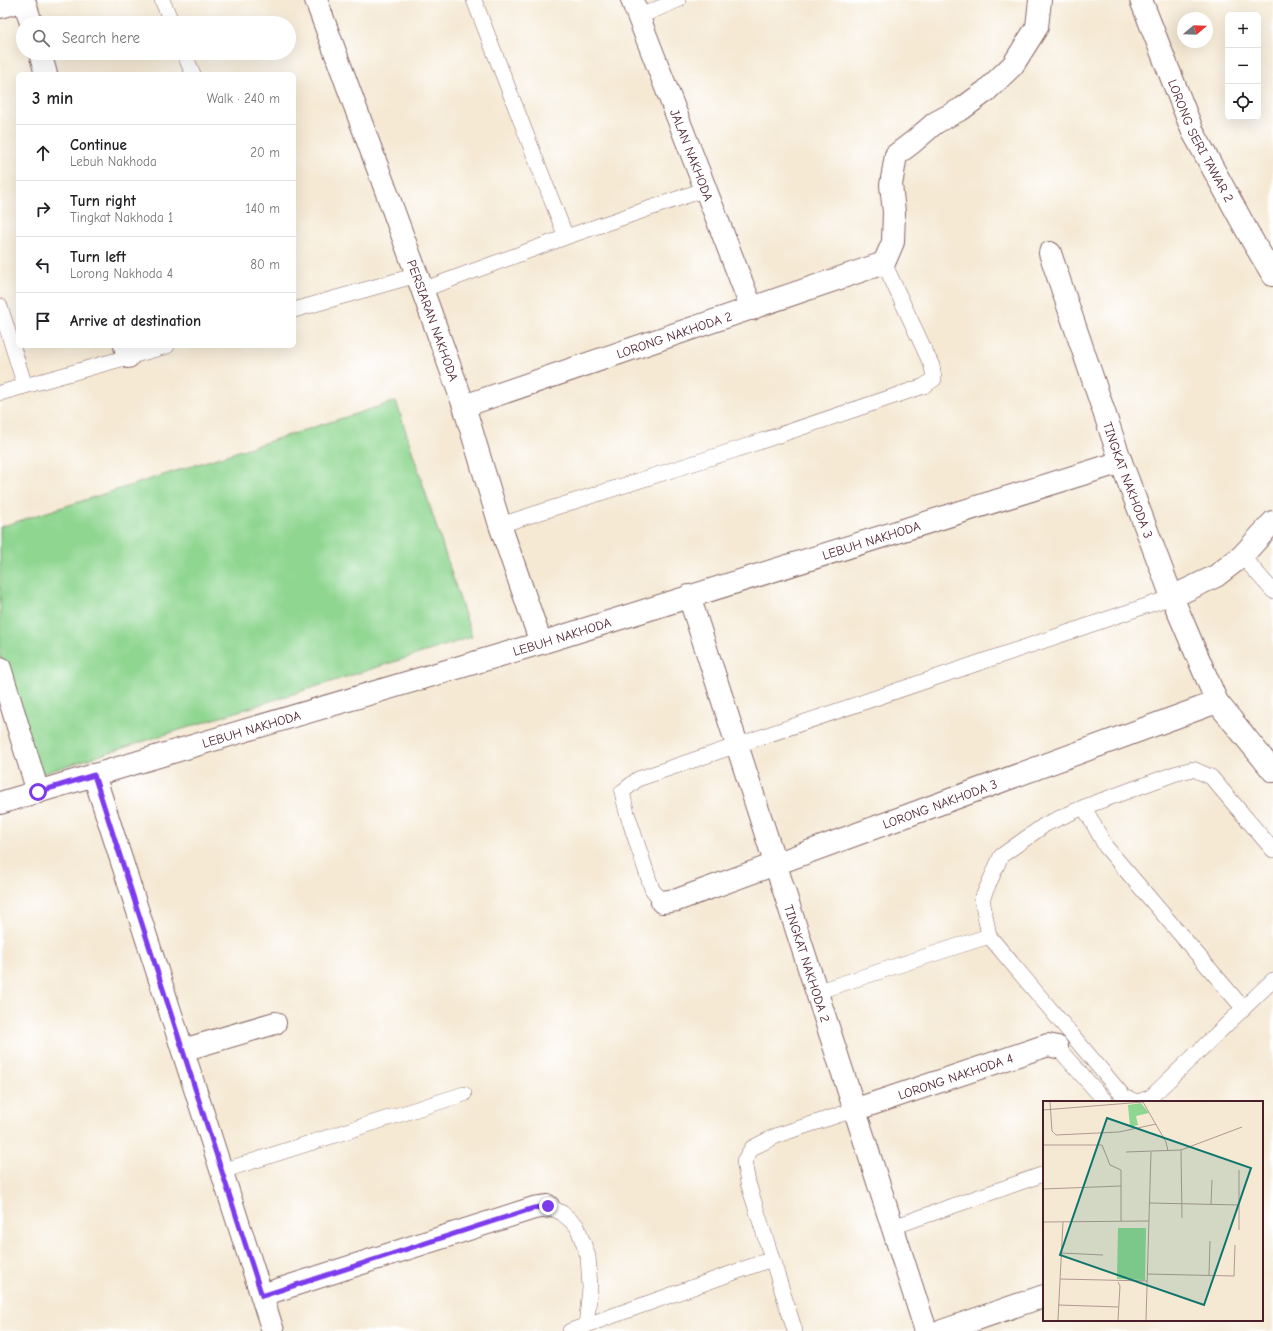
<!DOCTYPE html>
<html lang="en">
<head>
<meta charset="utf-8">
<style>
  :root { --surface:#fff; --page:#f6f6f6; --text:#202124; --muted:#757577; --line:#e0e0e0 }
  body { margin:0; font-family:"Comic Neue",sans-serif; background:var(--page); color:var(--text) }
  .controls { position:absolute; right:12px; top:12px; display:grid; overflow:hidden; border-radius:6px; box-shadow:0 4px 16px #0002 }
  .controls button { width:36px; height:36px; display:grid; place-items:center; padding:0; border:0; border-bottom:1px solid var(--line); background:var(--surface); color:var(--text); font:20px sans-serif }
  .compass { position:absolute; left:1177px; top:12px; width:36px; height:36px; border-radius:50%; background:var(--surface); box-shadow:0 4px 16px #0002; rotate:71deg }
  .stop { position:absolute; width:12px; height:12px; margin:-9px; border:3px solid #7c3aed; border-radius:50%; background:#fff }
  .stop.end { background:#7c3aed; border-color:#fff; box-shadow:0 1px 4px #0008 }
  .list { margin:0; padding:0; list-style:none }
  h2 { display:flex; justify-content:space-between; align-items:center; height:52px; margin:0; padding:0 16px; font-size:17px }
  h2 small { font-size:13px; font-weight:400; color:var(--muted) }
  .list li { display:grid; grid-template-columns:26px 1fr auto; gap:12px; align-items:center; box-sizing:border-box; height:56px; padding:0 16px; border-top:1px solid var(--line) }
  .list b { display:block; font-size:15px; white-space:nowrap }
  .list p { margin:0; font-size:13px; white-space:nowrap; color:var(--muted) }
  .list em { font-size:13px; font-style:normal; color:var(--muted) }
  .icon { flex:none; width:22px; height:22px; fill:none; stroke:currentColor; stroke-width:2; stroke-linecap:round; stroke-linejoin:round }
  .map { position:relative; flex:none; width:1273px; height:1331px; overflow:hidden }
  .search { position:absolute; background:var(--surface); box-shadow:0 4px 16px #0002; left:16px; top:16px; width:280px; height:44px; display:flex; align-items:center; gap:10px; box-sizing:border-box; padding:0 14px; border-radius:22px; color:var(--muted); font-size:15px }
  .panel { position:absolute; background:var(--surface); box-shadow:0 4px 16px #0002; left:16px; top:72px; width:280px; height:276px; border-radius:6px }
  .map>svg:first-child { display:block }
  .green { fill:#8fd690; stroke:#6c7a5e }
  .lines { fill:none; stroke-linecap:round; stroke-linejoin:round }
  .service-casing { stroke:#866666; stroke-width:16 }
  .minor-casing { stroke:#866666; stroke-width:24 }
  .service { stroke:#fff; stroke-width:15 }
  .minor { stroke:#fff; stroke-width:22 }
  .route { stroke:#7c3aed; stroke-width:5 }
  .labels { text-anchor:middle; stroke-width:3; stroke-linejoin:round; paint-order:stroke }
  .street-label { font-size:13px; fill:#4a1f2b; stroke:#fff }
  .inset-road { fill:none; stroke:#b19890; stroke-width:1 }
  .view { fill:#0f766e; fill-opacity:0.15; stroke:#0f766e; stroke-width:2 }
  .inset-edge { fill:none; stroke:#4a1f2b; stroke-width:2 }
</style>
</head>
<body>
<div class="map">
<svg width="1273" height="1331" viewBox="0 0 1273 1331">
  <rect width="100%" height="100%" fill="#fff"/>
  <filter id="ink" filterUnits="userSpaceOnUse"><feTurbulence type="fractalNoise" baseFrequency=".025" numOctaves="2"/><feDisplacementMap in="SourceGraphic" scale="8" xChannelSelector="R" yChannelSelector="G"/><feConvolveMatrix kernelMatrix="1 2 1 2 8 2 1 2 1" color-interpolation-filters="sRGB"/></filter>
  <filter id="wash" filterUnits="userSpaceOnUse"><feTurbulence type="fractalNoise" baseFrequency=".012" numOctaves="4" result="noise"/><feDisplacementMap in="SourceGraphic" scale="16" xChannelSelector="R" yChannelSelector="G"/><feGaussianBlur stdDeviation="0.9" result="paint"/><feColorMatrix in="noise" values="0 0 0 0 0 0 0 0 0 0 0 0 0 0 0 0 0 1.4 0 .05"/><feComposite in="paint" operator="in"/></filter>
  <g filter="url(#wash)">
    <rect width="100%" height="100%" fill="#f5e9d4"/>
    <path class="green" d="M396 401 472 637 38 775 0 655V527Z"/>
  </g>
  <g filter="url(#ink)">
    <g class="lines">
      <g class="service-casing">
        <path id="service" d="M162 0 172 23
          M474 0 566 237
          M638 17 678 0
          M184 53 193 74
          M422 290 566 237 706 189
          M0 306 25 386
          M294 310 417 275
          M0 393 167 346
          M500 525 738 449 924 386 934 379 932 366 884 263
          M1242 556 1273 591
          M1084 807 1106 847 1243 1008
          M1273 850 1211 777 1193 769 1174 774 1084 807 1046 824 1001 856 982 899 989 936 1124 1097 1138 1102 1151 1097 1273 980
          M662 902 652 889 627 813 622 792 638 779 1172 597
          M816 992 989 936
          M1057 1047 1106 1102
          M222 1171 464 1094
          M548 1206 562 1213 577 1226 588 1256 590 1288 586 1326
          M893 1227 1044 1174
          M570 1331 772 1259
          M795 1331 748 1183 744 1161 752 1148 778 1135 854 1110"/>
      </g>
      <g class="minor-casing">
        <g id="minor">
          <path d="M24 0 31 23"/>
          <path id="s1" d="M316 0 417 275 464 406 500 525 541 643"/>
          <path id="s2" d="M632 0 752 309"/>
          <path id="s3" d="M1141 0 1193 132 1252 240 1273 275"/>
          <path d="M0 7 24 0"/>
          <path d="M40 53 46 74"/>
          <path id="s4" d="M1050 253 1121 462 1172 597 1217 702 1273 771"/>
          <path d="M125 346 128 357"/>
          <path id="s5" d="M464 406 884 263 893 242 894 212 891 185 896 155 913 142 935 123 963 108 986 91 1013 65 1037 27 1040 0"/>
          <path id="s6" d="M689 596 926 1331"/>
          <path d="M1172 597 1216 576 1242 556 1273 522"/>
          <path d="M0 668 38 792"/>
          <path d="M94 775 273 1331"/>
          <path id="s7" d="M0 803 541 643 1121 462"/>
          <path id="s8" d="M662 902 677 900 1217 702"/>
          <path d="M183 1050 275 1023"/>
          <path id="s9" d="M854 1110 1048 1045 1057 1047"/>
          <path d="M262 1295 534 1208 548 1206"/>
          <path d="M942 1331 1044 1296"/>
        </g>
      </g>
      <use href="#service" class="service"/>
      <use href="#minor" class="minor"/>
    </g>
  </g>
  <g class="lines" filter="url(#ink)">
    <path class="route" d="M38 792 94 775 262 1296 534 1208 548 1206"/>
  </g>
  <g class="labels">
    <g class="street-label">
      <text dy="5" stroke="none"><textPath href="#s3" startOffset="153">LORONG SERI TAWAR 2</textPath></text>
      <text dy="5" stroke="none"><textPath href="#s2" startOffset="166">JALAN NAKHODA</textPath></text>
      <text dy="5" stroke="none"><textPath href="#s1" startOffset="341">PERSIARAN NAKHODA</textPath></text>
      <text dy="5" stroke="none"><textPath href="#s5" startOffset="222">LORONG NAKHODA 2</textPath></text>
      <text dy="5" stroke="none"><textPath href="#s4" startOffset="240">TINGKAT NAKHODA 3</textPath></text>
      <text dy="5" stroke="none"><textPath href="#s7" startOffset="910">LEBUH NAKHODA</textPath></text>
      <text dy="5" stroke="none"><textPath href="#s7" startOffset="586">LEBUH NAKHODA</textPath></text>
      <text dy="5" stroke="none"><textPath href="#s7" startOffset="262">LEBUH NAKHODA</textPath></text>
      <text dy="5" stroke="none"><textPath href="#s8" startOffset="295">LORONG NAKHODA 3</textPath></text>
      <text dy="5" stroke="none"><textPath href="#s6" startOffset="386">TINGKAT NAKHODA 2</textPath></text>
      <text dy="5" stroke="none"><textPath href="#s9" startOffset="107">LORONG NAKHODA 4</textPath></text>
    </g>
  </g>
  <g transform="translate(1043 1101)">
    <rect width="220" height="220" fill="#f5e9d4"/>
    <path d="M98 2 106 12 93 15 95 24 87 26 85 4ZM75 127H103L102 179 74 178Z" fill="#8fd690"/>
    <path class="inset-road" d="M7 1 9 30 13 34 76 31 113 23M0 9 100 1 123 41 125 50M0 44H59L67 64 78 69V120M138 49 139 117M83 51 138 49 199 26M196 69V129M0 88 78 85M107 102 196 104M168 103 169 79M0 121 106 120M18 152 60 154M104 173 191 175 192 144M166 174 167 140M17 178 104 180M15 204 76 206M15 219 20 121M75 219 77 185 75 181M103 219 108 51"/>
    <path class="view" d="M64 17 208 67 161 204 17 154Z"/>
    <rect width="220" height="220" class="inset-edge"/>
  </g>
</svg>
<div class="controls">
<button>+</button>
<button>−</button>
<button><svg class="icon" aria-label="locate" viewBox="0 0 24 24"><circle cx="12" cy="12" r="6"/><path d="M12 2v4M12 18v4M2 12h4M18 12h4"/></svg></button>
</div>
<svg class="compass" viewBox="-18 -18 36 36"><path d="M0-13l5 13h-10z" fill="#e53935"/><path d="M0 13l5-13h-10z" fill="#757577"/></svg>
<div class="stop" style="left:38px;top:792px"></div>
<div class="stop end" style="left:548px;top:1206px"></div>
<div class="search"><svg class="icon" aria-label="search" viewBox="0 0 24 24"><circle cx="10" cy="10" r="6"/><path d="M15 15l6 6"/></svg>Search here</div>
<section class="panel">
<h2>3 min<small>Walk · 240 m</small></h2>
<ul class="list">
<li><svg class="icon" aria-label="ahead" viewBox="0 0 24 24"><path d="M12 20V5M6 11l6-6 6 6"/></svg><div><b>Continue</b><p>Lebuh Nakhoda</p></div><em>20 m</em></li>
<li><svg class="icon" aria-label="right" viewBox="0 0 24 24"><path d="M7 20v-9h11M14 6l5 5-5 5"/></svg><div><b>Turn right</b><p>Tingkat Nakhoda 1</p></div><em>140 m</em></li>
<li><svg class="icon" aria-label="left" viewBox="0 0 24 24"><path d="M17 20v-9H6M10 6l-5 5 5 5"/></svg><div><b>Turn left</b><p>Lorong Nakhoda 4</p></div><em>80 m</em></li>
<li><svg class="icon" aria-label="arrive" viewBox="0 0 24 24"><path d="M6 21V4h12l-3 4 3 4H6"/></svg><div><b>Arrive at destination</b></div></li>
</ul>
</section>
</div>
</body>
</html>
